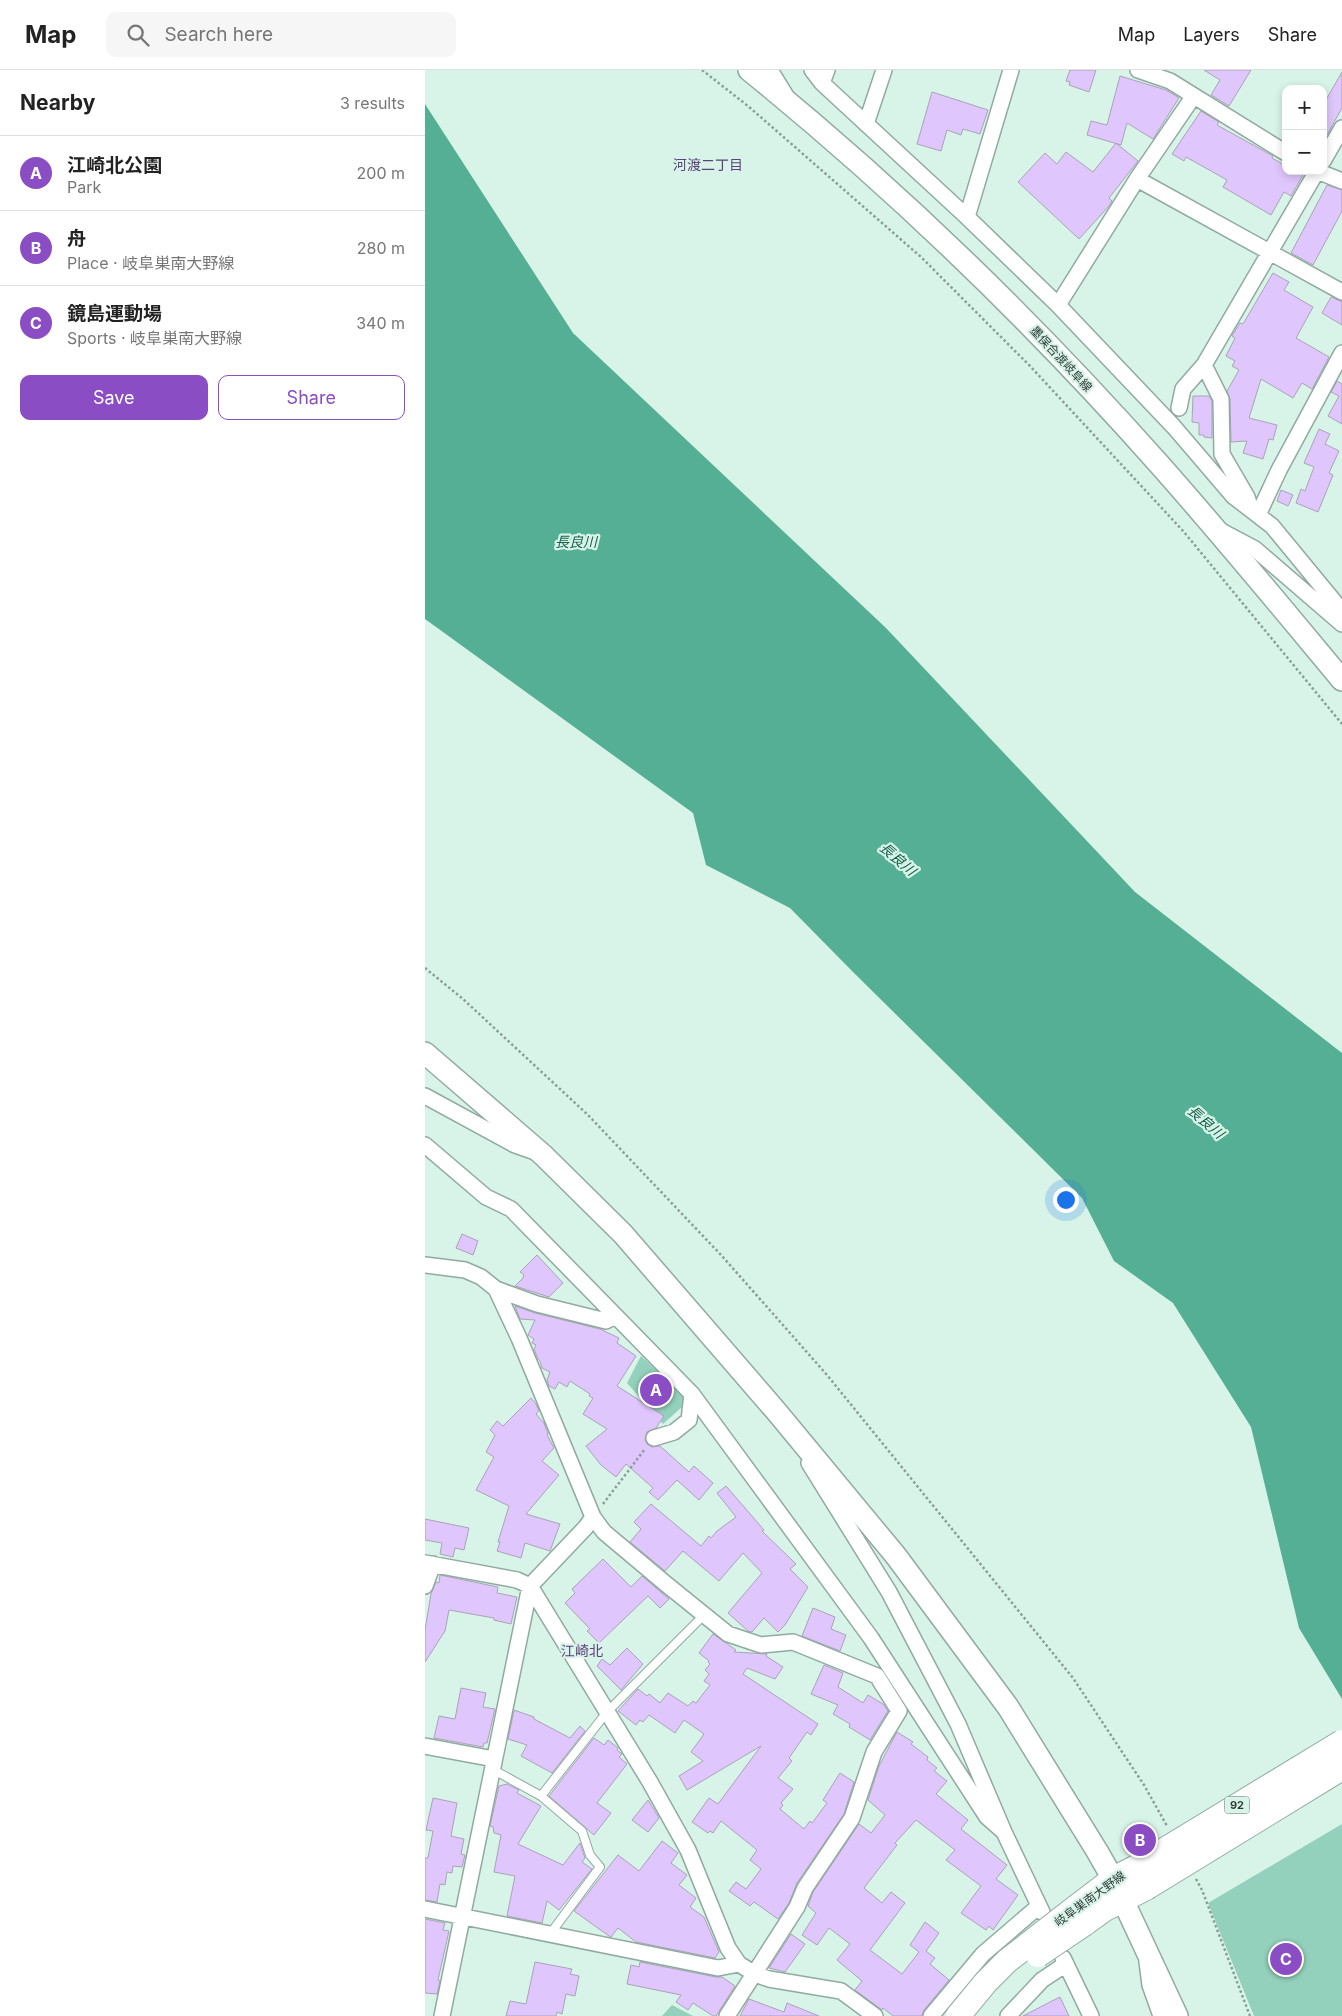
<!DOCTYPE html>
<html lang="en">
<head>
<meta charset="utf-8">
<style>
  :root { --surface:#fff; --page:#f6f6f6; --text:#222; --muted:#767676; --line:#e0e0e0; --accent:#8a4dc3 }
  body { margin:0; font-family:Inter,"Noto Sans JP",sans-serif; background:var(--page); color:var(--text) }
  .controls { position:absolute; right:15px; top:15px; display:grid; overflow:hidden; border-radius:10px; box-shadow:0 2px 8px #0003 }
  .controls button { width:45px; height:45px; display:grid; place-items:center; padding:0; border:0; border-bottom:1px solid var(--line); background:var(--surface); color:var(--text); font:25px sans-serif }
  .you { position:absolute; left:640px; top:1129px; width:18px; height:18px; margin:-12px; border:4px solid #fff; border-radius:50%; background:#1a73e8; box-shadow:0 0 0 8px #1a73e833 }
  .badge { display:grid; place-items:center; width:32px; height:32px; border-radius:50%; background:var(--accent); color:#fff; font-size:16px; font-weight:700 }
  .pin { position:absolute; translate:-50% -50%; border:2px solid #fff; box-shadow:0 1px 5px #0006 }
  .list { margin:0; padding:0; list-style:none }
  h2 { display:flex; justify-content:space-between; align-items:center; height:65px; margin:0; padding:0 20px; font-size:21px }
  h2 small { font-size:16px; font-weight:400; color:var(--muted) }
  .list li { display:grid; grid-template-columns:32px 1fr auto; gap:15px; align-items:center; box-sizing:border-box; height:75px; padding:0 20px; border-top:1px solid var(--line) }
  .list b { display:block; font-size:19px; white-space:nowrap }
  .list p { margin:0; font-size:16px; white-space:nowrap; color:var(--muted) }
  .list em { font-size:16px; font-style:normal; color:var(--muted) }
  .actions { display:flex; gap:10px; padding:15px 20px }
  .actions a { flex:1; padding:11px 0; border:1px solid var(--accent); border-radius:10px; text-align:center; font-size:18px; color:var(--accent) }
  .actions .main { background:var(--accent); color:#fff }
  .icon { flex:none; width:28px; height:28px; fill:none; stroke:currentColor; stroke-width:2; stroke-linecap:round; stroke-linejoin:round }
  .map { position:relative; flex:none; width:917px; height:1946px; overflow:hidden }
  header { display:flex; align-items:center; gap:30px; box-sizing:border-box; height:70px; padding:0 25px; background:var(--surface); border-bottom:1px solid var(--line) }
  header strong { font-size:24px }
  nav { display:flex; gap:28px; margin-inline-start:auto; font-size:18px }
  .search { width:350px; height:45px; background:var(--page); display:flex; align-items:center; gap:12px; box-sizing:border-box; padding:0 18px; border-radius:10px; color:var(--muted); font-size:19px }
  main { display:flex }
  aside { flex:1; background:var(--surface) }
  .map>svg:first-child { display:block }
  .green { fill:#93d1bc }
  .water { fill:#55af94 }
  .building { fill:#dfc6fc; stroke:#aba2b7 }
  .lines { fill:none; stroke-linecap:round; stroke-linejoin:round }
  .lane-casing { stroke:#90aaa0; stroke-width:10 }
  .street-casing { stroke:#90aaa0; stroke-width:18 }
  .secondary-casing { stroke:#90aaa0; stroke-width:24 }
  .primary-casing { stroke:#90aaa0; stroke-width:26 }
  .path { stroke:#8a9e97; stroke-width:2.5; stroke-dasharray:2.5 2.5; stroke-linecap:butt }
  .lane { stroke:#fff; stroke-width:8 }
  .street { stroke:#fff; stroke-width:15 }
  .secondary { stroke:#fff; stroke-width:21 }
  .primary { stroke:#fff; stroke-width:24 }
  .primary-bridge-casing { stroke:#90aaa0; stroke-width:26; stroke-linecap:butt }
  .primary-bridge { stroke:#fff; stroke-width:24 }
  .labels { text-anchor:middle; stroke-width:4.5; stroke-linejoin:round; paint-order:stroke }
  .shield { fill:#d8f4e9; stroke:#62726c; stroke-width:1 }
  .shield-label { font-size:11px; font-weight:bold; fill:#303b37 }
  .street-label { font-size:12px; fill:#303b37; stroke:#d8f4e9 }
  .neighbourhood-label { font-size:14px; fill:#5d407c; stroke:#d8f4e9 }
  .water-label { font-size:14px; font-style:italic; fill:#18604d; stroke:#d8f4e9 }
</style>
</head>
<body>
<header>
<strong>Map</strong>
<div class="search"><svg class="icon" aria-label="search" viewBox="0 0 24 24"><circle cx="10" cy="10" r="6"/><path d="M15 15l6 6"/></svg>Search here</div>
<nav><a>Map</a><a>Layers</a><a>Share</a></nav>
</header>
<main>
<aside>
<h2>Nearby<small>3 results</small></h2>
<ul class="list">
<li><span class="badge">A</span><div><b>江崎北公園</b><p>Park</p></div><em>200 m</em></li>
<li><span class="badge">B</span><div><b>舟</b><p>Place · 岐阜巣南大野線</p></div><em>280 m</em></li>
<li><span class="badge">C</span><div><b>鏡島運動場</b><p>Sports · 岐阜巣南大野線</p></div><em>340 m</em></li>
</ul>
<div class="actions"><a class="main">Save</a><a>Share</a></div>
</aside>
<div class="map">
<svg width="917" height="1946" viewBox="0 0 917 1946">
  <rect width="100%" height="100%" fill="#d8f4e9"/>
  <path class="green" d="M216 1286 262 1328 257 1337 238 1354 202 1313Z
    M917 1754V1946H829L783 1833Z
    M247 1935 268 1946H237Z"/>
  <path class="water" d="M0 34 148 263 461 558 710 822 917 983V1629L874 1558 826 1357 748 1233 689 1191 657 1128 428 902 365 838 281 795 268 743 0 549Z"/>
  <path class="building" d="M645 0H671L664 22 644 15 645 12 641 11Z
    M779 0H826L804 36 786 25 795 10Z
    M917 2V38L898 72V35Z
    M695 6 741 20 754 28 728 69 702 53 696 75 662 65 666 51 682 55Z
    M507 22 563 40 555 64 538 59 536 65 522 60 516 81 492 74Z
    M776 41 794 52 792 55 848 86 847 88 861 96V101H871L878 105 866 126 859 122 846 145 798 117 802 110 761 87 759 91 747 84Z
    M691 73 713 91 684 128 687 131 684 136 654 169 593 112 620 83 632 94 641 82 668 102Z
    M902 115 917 120V141L888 195 866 183Z
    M848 203 864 212 859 220 888 237 871 268 904 287 887 319 877 313 868 328 836 309 824 348 852 355 848 370 844 369 838 389 818 383 822 371 806 372 805 329 802 321 814 300 807 296 810 291 801 286 810 268 807 266 815 253 818 254Z
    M906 227 917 232V255L897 243Z
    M912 311 917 314V354L903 346 914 326 906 322Z
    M768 326H784L787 331V368L779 367V365H774V353L767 352Z
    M894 359 905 364 900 374 914 381 904 403 908 405 893 442 871 433 876 419 880 421 889 397 879 393Z
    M856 420 868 425 863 436 852 431Z
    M37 1164 53 1171 48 1185 31 1178Z
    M112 1185 138 1213 124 1227 90 1216 98 1208 99 1205 95 1202Z
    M90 1236 110 1243 175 1259 194 1268 192 1273 211 1286 192 1316 239 1346 231 1358 222 1362 220 1370 222 1374 227 1377 235 1376 264 1402 269 1396 288 1413 274 1430 252 1410 233 1430 224 1422 228 1418 201 1394 191 1407 176 1395 161 1376 182 1359 158 1344 168 1328 164 1326 165 1324 145 1311 142 1317 134 1312 130 1319 124 1316 122 1310 125 1302 117 1298 115 1291 113 1289 109 1279 111 1275 107 1273 109 1269 103 1265 110 1250 95 1249Z
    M106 1328 111 1334 114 1341 111 1344 119 1353 123 1364 122 1365 129 1378 117 1391 134 1405 101 1444 135 1454 125 1481 100 1473 96 1488 72 1481 75 1472H73L84 1436 51 1420 69 1387 61 1382 70 1365 65 1360 72 1351 78 1356Z
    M301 1416 339 1460 337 1461 371 1494 365 1499 383 1517 360 1555 353 1562 339 1548 327 1562 323 1561 303 1543 337 1503 318 1483 294 1511 258 1481 240 1501 205 1472 216 1459 209 1452 226 1434 276 1476 284 1466 286 1468 292 1461 311 1447 292 1423Z
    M0 1449 44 1458 39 1480 30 1478 28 1487 15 1484 17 1473 0 1470Z
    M178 1489 206 1517 217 1506 244 1529 235 1538 223 1526 174 1573 162 1561 165 1559 140 1533 150 1523 147 1519Z
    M15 1505 73 1517 72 1523 92 1527 86 1554 69 1550V1548L24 1540 20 1561 0 1592V1560L6 1524 11 1512 14 1513Z
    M388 1538 410 1547 406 1559 421 1565 415 1581 377 1566Z
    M288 1564 311 1580 309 1582 342 1584 341 1586 358 1597 350 1609 322 1598 318 1604 393 1654 386 1665 382 1662 364 1688 367 1691 353 1708 368 1719 356 1733 358 1735 355 1739 379 1759 385 1751 387 1753 402 1733 398 1730 415 1703 429 1712 419 1744 372 1813 364 1833 353 1849 329 1832 325 1836 304 1821 311 1812 321 1819 336 1799 325 1790 332 1780 296 1751 288 1763 285 1761 283 1763 267 1752 284 1728 293 1734 336 1676 262 1720 254 1706 278 1691 266 1682 279 1664 259 1650 250 1663 224 1645 218 1652 215 1650 211 1655 193 1641 213 1619 222 1626 224 1624 235 1633 243 1623 263 1636 268 1631 271 1633 285 1615 279 1611 284 1604 280 1600 285 1594 283 1592 284 1591 274 1583Z
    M202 1578 218 1594 196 1620 172 1596 177 1589 185 1595Z
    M399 1595 418 1603 413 1617 438 1633 443 1625 458 1634 463 1641 445 1670 424 1657 425 1654 408 1644 413 1635 386 1624Z
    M36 1618 61 1623 58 1637 70 1639 62 1673H59L58 1677 9 1668 14 1646 30 1649Z
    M89 1640 109 1647V1649L145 1668 155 1656 160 1661 127 1703 96 1686 102 1675 83 1669Z
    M472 1662 488 1672 486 1674 503 1687 502 1690 512 1698 509 1701 522 1711 511 1724 543 1750 536 1759 582 1795 571 1809 593 1825 568 1860 564 1856 561 1860 536 1843 556 1816 521 1790 530 1780 491 1750 470 1773 472 1775 439 1818 457 1833 466 1822 480 1833 445 1880 477 1904 494 1882 485 1875 500 1852 514 1863 501 1881 510 1888 505 1894 524 1910 499 1940 497 1946H468L458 1938 457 1940 430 1920 437 1911 412 1890 425 1874 404 1858 392 1875 377 1865 391 1843 383 1836 388 1822 434 1754 446 1763 460 1745 443 1730 454 1696Z
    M169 1668 179 1675 183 1670 193 1678 192 1680 197 1684 194 1687 202 1694 172 1733 186 1743 169 1765 124 1726Z
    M82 1714 94 1720 92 1723 116 1736 93 1774 138 1795 155 1773 160 1788 157 1792 167 1799 134 1840 122 1831 117 1853 82 1846 90 1806 69 1802 76 1765 69 1763 68 1757 65 1756 74 1716Z
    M8 1728 32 1733 26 1766 39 1769 36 1784 40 1785 37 1797 28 1796 27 1803 22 1802 20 1815 15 1814 12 1832 0 1830V1788H3L8 1761 1 1760Z
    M223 1730 234 1748 223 1762 207 1750Z
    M237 1771 253 1783 246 1793 262 1805 254 1815 271 1828 265 1837 279 1847 294 1882 290 1888 211 1872 193 1858 186 1867 184 1866 149 1841 193 1785 214 1801Z
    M0 1849 20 1853 18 1860 24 1861 13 1910 15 1911 12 1924 0 1923Z
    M366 1864 380 1874 360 1902 344 1898Z
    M110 1892 147 1899 145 1904 154 1906 150 1926 141 1924 137 1944 132 1942 131 1946H81L85 1931 101 1934Z
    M215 1892 291 1907H297L310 1916 291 1946H288L268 1933 263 1940 251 1932 256 1925 202 1914 206 1895 214 1897Z
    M635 1927 644 1946H598L627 1931Z
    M324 1929 359 1942 362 1933 394 1946H315Z"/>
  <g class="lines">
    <g class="lane-casing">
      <path id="lane" d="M67 1699 116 1726 157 1761 165 1785 175 1797 125 1864
        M116 1726 182 1642 279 1545"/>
    </g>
    <g class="street-casing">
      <path id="street" d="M345 0 361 26
        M387 0 397 13 402 0
        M586 0 542 147 633 235
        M713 0 745 11 861 83
        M397 13 542 147
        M768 27 712 109 633 235 749 357 808 426 847 456 917 541
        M441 54 459 0
        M898 91 917 58
        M892 101 917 111
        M712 109 917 222
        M779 295 796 329 797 384 822 427 826 439
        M754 338 758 319 779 295 892 101
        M833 445 854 400 917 283
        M796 461 830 479 917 554
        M0 1026 90 1075 110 1082
        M0 1075 61 1127 86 1139 267 1324 446 1568 562 1747 579 1762
        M0 1195 40 1200 56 1207 71 1219 94 1268 168 1447 179 1462 241 1514 303 1564 336 1575 368 1572 452 1606 474 1641 449 1682 427 1748 380 1818 372 1837 302 1946
        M71 1219 112 1234 181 1251 190 1246
        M229 1368 249 1362 264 1350 267 1324
        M384 1393 464 1522 533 1654 579 1762 617 1842
        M0 1493 92 1510 105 1516 225 1712 263 1780 303 1878 314 1894 330 1904 344 1909 416 1921 450 1946
        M0 1516 8 1494
        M0 1676 69 1689
        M0 1839 293 1898 314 1894
        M638 1888 666 1946
        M722 1892 725 1915 736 1946
        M17 1946 105 1516 161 1457 168 1447
        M506 1946 558 1884 614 1836
        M583 1946 617 1910 641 1894"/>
    </g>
    <g class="secondary-casing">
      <path id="secondary" d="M324 0C471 119 608 252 734 394 797 465 857 538 917 610
        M0 983 118 1085 198 1164 351 1341 471 1486 583 1637 672 1781 688 1809 752 1946"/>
    </g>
    <g class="primary-casing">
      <path id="primary" d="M650 1838 688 1809 708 1799
        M659 1854 680 1839 721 1818"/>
    </g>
    <path class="path" d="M277 0 323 36 496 187 605 296 759 462 917 654
      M0 898 38 929 163 1045 297 1186 402 1305 648 1608 719 1715 742 1756
      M178 1434 220 1379
      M771 1809 777 1820 825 1946"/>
    <use href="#lane" class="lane"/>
    <use href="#street" class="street"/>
    <use href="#secondary" class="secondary"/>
    <use href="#primary" class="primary"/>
    <g class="primary-bridge-casing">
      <path id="primary-bridge" d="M708 1799 917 1672
        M721 1818 917 1698
        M613 1885 659 1854
        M533 1946 561 1912 582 1891 650 1838"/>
    </g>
    <use href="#primary-bridge" class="primary-bridge"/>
  </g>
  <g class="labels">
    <rect class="shield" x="799.5" y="1726.5" width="25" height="17" rx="4"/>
    <g class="shield-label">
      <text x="812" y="1739">92</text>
    </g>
    <g class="street-label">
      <text transform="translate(636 289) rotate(47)" y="4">墨俣合渡岐阜線</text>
      <text transform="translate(665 1829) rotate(-36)" y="4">岐阜巣南大野線</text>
    </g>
    <g class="neighbourhood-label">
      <text x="283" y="100">河渡二丁目</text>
      <text x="157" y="1586">江崎北</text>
    </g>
    <g class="water-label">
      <text x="151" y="477">長良川</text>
      <text transform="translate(473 789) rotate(41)" y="5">長良川</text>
      <text transform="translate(781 1052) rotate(41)" y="5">長良川</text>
    </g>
  </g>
</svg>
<div class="controls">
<button>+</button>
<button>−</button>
</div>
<div class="you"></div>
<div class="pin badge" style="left:231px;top:1320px">A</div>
<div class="pin badge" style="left:715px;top:1770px">B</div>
<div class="pin badge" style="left:861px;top:1889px">C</div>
</div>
</main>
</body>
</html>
